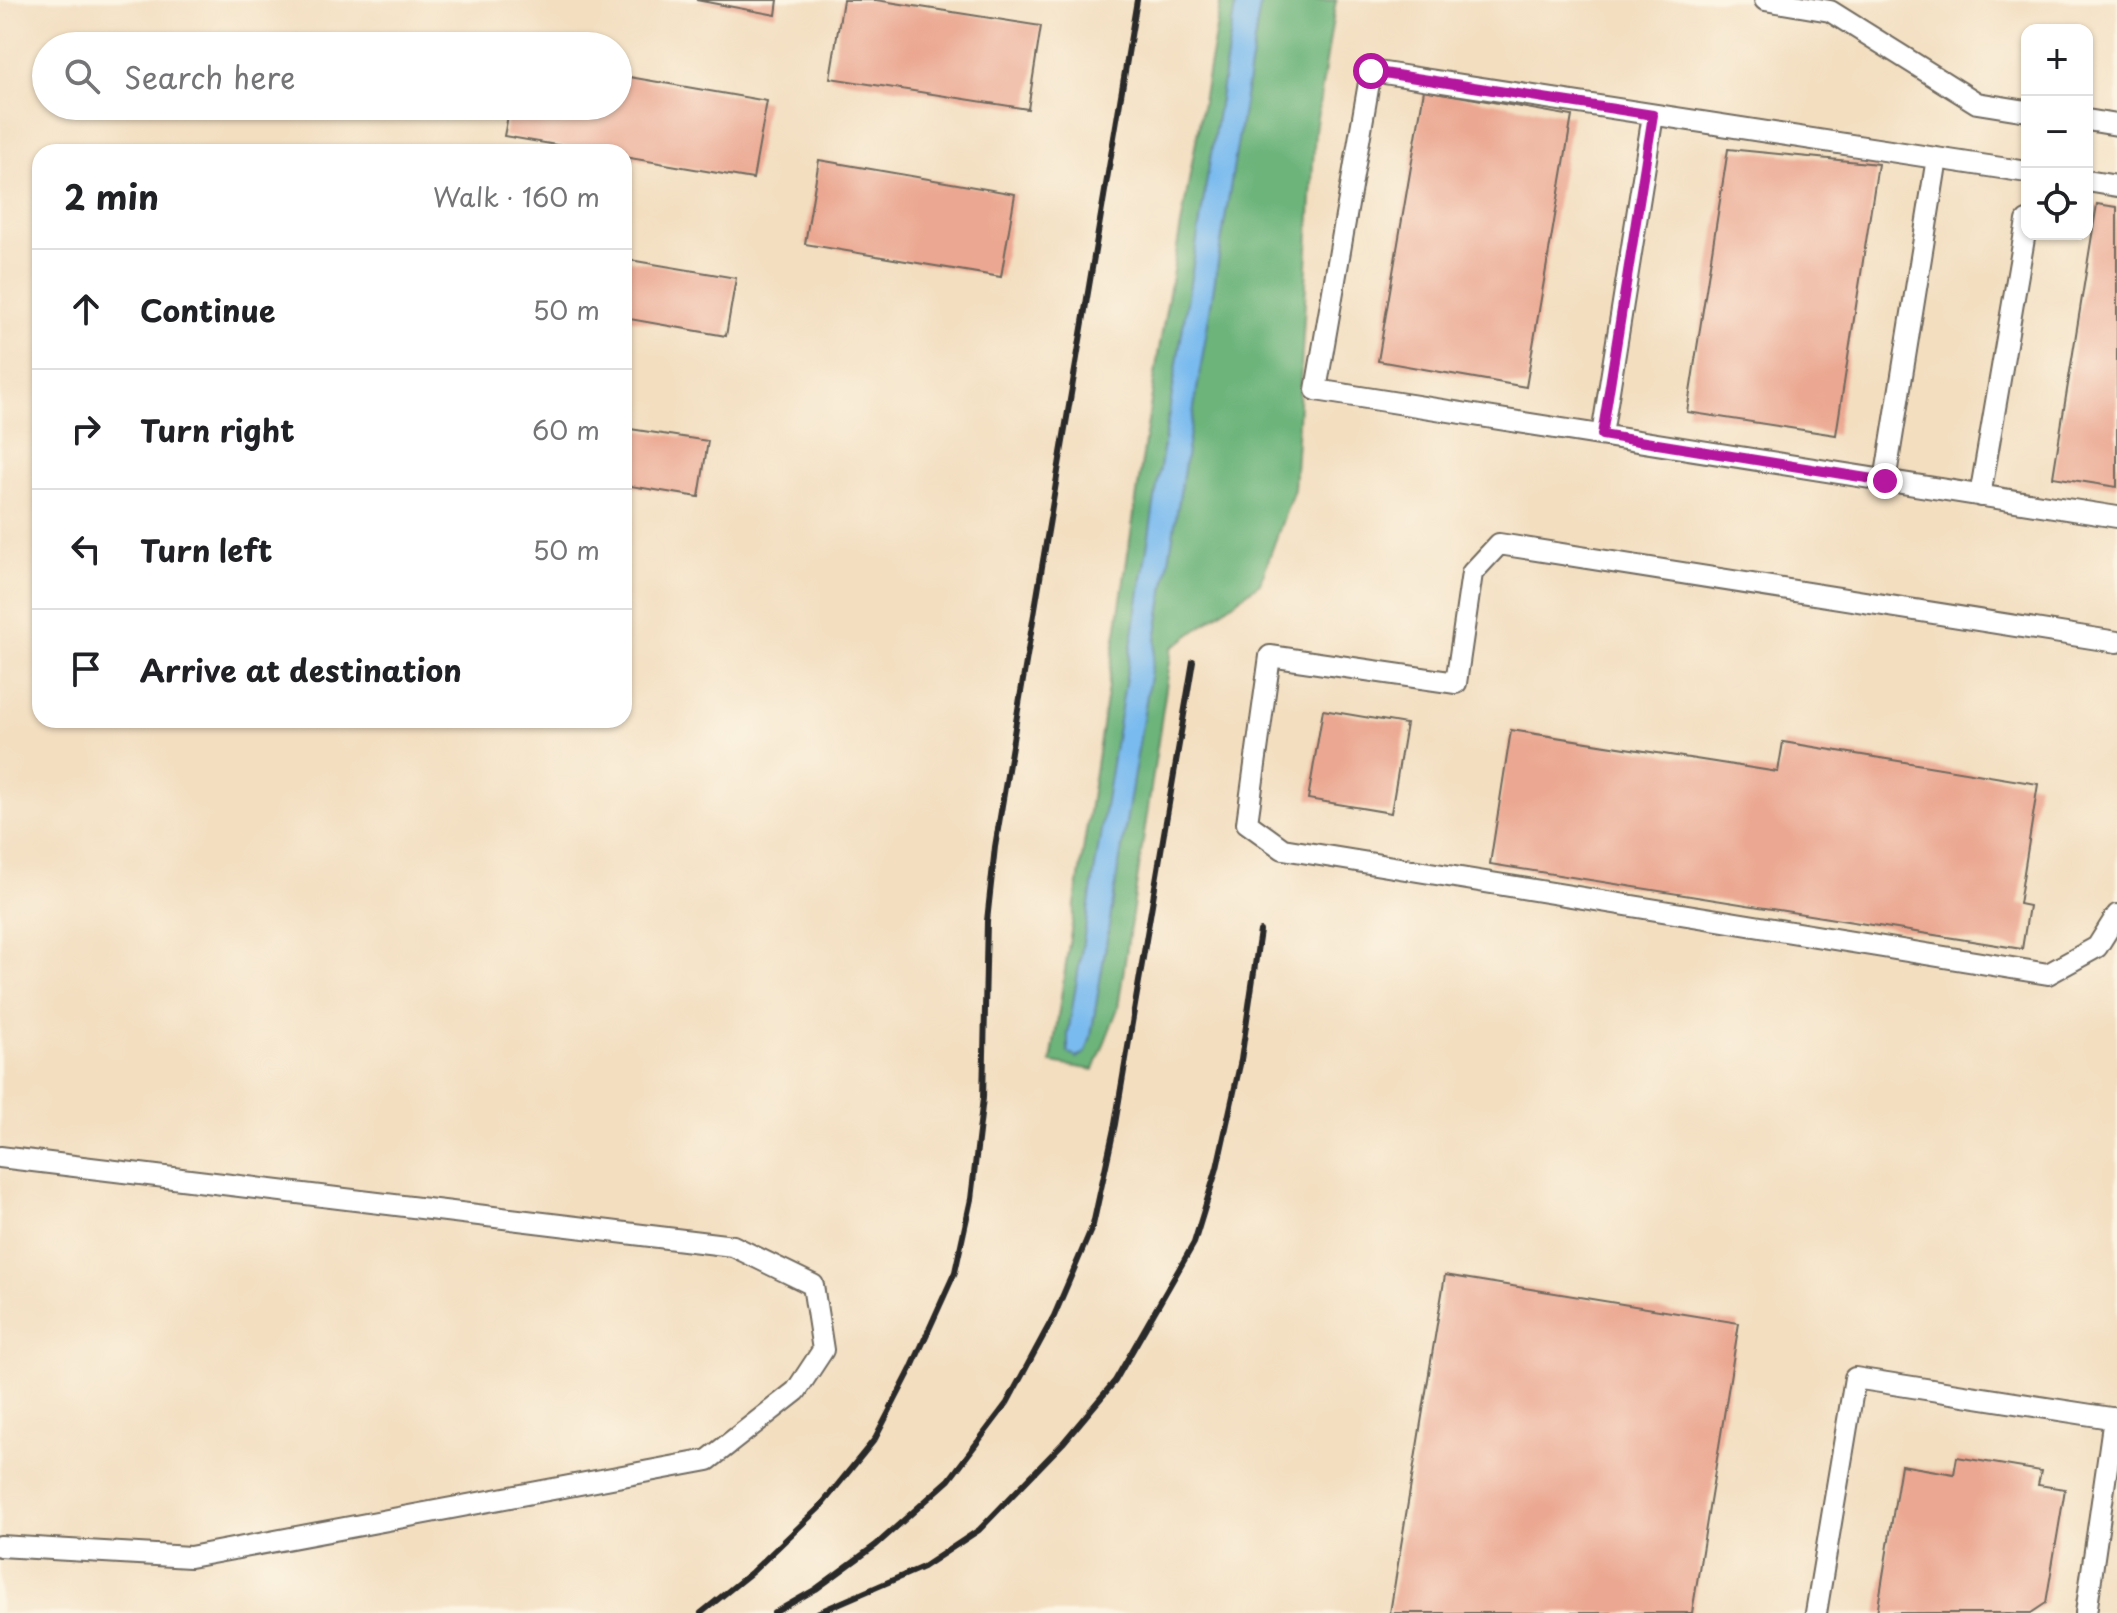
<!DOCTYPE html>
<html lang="en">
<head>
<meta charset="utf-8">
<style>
  :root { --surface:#fff; --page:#f6f6f6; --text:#202124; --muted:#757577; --line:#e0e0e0 }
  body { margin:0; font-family:"Playpen Sans",sans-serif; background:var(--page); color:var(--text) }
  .controls { position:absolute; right:24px; top:24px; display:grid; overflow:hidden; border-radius:16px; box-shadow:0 2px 6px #0004 }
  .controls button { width:72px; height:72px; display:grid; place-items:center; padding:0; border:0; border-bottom:2px solid var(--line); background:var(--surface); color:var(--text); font:40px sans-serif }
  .stop { position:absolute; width:24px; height:24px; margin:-18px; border:6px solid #b5179e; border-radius:50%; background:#fff }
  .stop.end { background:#b5179e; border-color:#fff; box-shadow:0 2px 8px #0008 }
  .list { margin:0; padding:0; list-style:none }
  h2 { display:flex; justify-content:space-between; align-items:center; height:104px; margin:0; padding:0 32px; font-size:34px }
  h2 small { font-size:26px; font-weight:400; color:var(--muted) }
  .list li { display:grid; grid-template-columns:52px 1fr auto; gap:24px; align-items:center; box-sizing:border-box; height:120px; padding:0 32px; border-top:2px solid var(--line) }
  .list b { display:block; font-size:30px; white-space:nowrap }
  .list em { font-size:26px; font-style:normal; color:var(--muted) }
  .icon { flex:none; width:44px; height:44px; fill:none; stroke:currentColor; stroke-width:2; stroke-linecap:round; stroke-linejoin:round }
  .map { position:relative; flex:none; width:2117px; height:1613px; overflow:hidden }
  .search { position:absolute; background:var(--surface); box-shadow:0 2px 6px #0004; left:32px; top:32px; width:600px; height:88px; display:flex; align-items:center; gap:20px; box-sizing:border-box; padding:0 28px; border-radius:44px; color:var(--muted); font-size:30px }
  .panel { position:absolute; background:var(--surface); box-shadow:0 2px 6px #0004; left:32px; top:144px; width:600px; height:584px; border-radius:24px }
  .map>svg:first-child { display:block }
  .forest { fill:#6cb47a; stroke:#4c7052; stroke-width:2 }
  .water { fill:#7abbef; stroke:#52738d; stroke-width:2 }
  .building { fill:#eba791 }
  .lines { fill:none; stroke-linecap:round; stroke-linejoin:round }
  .lane-casing { stroke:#716a5f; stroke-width:24 }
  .lane { stroke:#fff; stroke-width:20 }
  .rail { stroke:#2b2b2b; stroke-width:6 }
  .route { stroke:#b5179e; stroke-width:10 }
</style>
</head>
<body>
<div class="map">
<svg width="2117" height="1613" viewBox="0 0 2117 1613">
  <rect width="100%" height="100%" fill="#fcf5e5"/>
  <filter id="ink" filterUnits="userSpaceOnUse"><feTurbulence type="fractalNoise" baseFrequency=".0125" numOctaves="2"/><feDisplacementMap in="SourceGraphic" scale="16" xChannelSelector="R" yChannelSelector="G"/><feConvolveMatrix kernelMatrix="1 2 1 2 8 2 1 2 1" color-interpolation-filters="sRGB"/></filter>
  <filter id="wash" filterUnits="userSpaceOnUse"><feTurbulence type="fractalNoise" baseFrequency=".006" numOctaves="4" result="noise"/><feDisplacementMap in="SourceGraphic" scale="32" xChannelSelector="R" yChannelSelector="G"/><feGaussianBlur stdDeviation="1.8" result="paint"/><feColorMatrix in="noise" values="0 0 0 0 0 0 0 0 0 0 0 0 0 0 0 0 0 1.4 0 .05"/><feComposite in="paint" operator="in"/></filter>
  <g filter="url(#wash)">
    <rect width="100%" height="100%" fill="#f3dec0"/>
    <path class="forest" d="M1221 0H1336L1315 130 1294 489 1260 583 1172 648 1118 1008 1094 1070 1051 1063 1158 355Z"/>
    <path class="water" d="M1236 0H1261L1091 1036 1086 1052 1077 1058 1068 1052V1034Z"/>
    <g id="blocks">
      <path class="building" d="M696 0H778L776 15Z
        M843 0H876L1041 26 1028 109 830 78Z
        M618 75 767 101 753 179 624 157V152H597L504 136 510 106H618Z
        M1424 90 1572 116 1526 387 1378 361Z
        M1728 149 1878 164 1836 435 1687 412Z
        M819 160 1015 194 1001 277 805 244Z
        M2097 204 2117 207V487L2053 477Z
        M624 259 736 278 726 336 624 318Z
        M624 428 708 441 699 497 624 485Z
        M1323 710 1406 724 1391 813 1308 799Z
        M1511 730 1778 772 1783 742 2038 784 2019 904 2029 906 2022 949 1490 864Z
        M1445 1275 1739 1323 1692 1613H1390Z
        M1957 1457 2041 1471 2038 1485 2065 1489 2046 1603 2031 1613H1877L1901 1465 1954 1474Z"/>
    </g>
  </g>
  <g filter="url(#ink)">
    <use href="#blocks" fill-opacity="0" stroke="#716a5f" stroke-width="2"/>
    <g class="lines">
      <g class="lane-casing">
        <path id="lane" d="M1765 0 1830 11 1977 103 2027 111
          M2087 120 2117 125
          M2027 172 1371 71 1316 390 2117 517
          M2087 181 2117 186
          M1602 435 1653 115
          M1885 481 1937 158
          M1980 496 2027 221
          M2117 642 1499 544 1472 573 1456 683 1270 656 1247 823 1283 849 2048 974 2097 947 2117 915
          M0 1157 733 1246 813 1285 823 1350 796 1391 708 1460 190 1557 0 1546
          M1816 1613 1855 1378 2117 1419
          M2086 1613 2114 1418"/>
      </g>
      <use href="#lane" class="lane"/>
      <path class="rail" d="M701 1613 752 1572 819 1508 875 1439 911 1369 955 1272 971 1199 983 1098 987 921 995 847 1137 0
        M774 1613 816 1589 876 1545 949 1480 1007 1403 1054 1316 1093 1225 1115 1124 1193 661
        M817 1613 923 1567 979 1530 1063 1443 1115 1381 1194 1243 1217 1168 1241 1060 1260 931"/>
    </g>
  </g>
  <g class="lines" filter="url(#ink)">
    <path class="route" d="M1371 71 1653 115 1602 435 1885 481"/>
  </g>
</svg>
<div class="controls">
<button>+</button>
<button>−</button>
<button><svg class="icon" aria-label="locate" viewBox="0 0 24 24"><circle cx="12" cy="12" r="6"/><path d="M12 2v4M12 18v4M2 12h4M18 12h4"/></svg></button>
</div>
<div class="stop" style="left:1371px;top:71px"></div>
<div class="stop end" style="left:1885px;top:481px"></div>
<div class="search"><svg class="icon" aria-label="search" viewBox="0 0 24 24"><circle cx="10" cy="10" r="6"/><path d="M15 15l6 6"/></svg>Search here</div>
<section class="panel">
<h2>2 min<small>Walk · 160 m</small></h2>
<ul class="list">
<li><svg class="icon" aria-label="ahead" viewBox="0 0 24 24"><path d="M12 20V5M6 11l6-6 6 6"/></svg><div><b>Continue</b></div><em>50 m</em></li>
<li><svg class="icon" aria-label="right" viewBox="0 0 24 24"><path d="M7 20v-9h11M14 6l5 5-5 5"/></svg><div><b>Turn right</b></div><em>60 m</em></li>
<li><svg class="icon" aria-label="left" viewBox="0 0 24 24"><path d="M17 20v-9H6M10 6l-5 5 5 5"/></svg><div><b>Turn left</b></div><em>50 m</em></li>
<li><svg class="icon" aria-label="arrive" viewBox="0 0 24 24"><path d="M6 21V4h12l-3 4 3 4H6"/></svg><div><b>Arrive at destination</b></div></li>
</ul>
</section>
</div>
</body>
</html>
